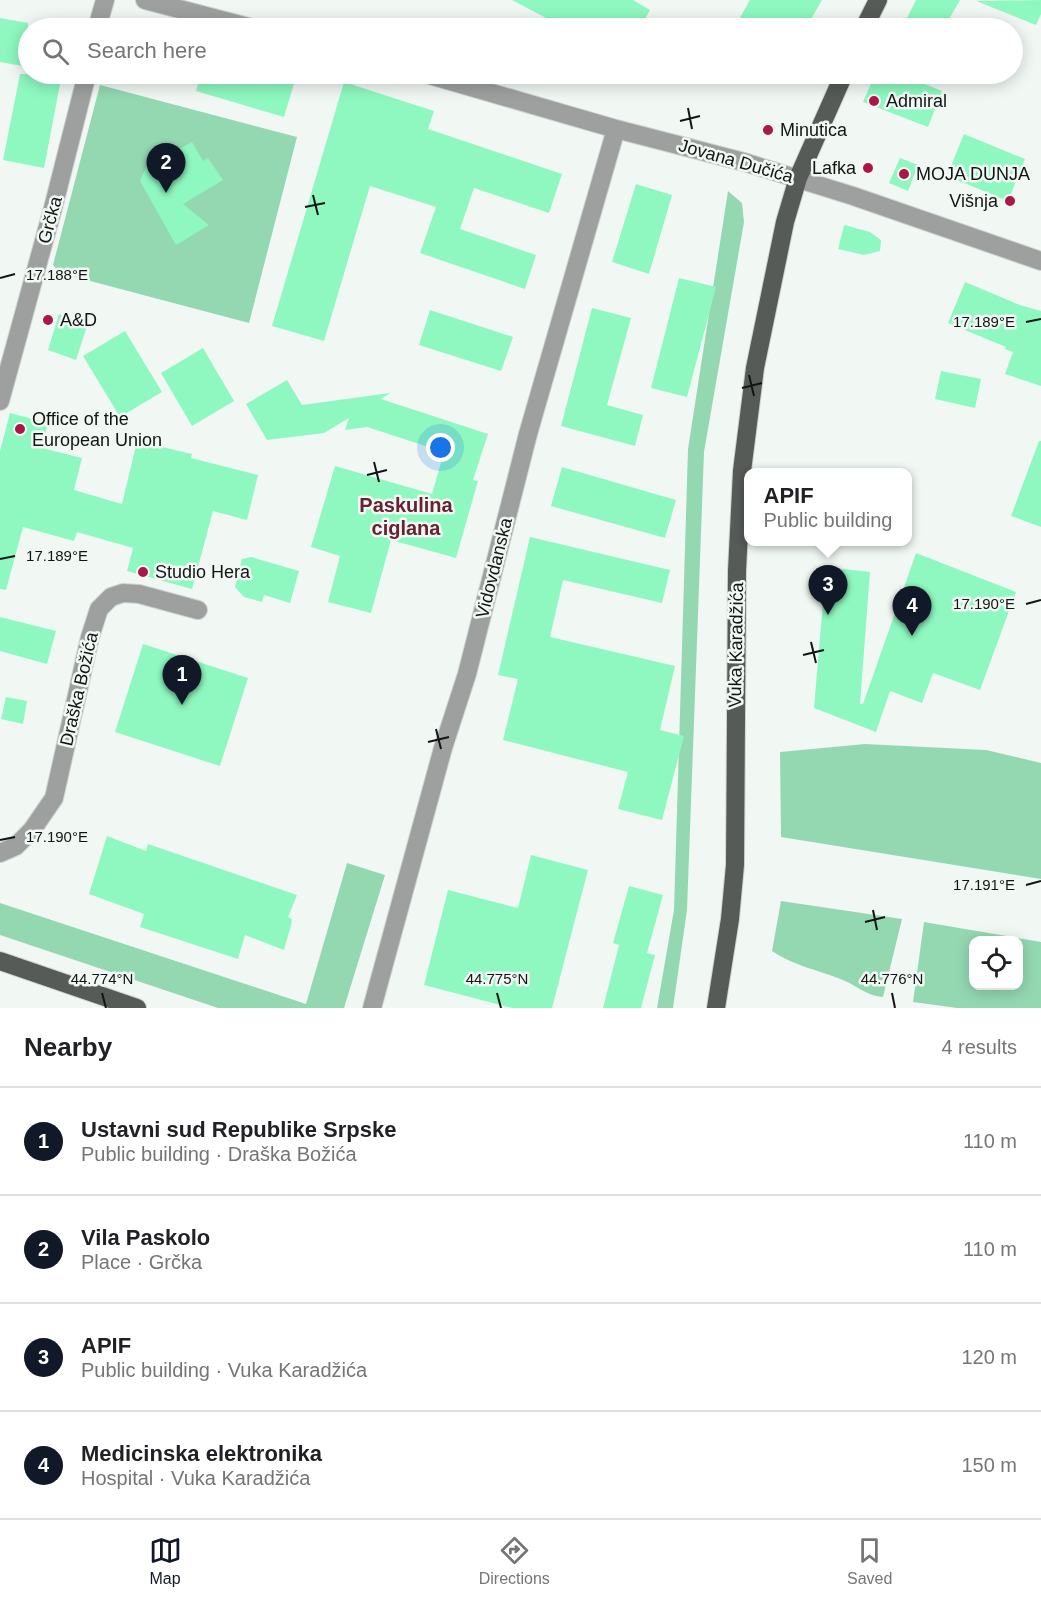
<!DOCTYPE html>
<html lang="en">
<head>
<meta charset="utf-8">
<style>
  :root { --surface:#fff; --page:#f6f6f6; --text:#202124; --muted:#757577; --line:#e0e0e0; --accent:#111827 }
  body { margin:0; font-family:Arial,sans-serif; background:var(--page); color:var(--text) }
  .controls { position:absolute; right:18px; bottom:18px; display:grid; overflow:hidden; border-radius:12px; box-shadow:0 3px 15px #0003 }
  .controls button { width:54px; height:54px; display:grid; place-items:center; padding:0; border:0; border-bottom:2px solid var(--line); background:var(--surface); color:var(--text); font:30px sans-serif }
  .you { position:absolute; left:441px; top:448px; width:21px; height:21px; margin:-15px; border:4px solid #fff; border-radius:50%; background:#1a73e8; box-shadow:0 0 0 9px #1a73e833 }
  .badge { display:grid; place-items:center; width:39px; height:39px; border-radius:50%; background:var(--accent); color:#fff; font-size:20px; font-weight:700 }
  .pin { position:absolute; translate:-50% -50px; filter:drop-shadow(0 2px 3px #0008) }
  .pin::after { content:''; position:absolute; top:32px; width:21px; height:18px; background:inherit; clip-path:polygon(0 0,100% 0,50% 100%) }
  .popup { position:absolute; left:744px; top:468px; width:168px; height:78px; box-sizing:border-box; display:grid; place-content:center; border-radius:12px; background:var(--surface); filter:drop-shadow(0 2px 4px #0005); font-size:20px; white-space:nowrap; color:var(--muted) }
  .popup b { font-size:22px; color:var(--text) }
  .popup::after { content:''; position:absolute; left:50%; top:100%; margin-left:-12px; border:12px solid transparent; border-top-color:var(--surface) }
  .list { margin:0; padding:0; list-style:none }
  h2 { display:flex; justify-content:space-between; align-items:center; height:78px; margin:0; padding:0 24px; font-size:26px }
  h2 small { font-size:20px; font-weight:400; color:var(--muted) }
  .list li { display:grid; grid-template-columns:39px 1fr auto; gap:18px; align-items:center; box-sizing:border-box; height:108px; padding:0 24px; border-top:2px solid var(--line) }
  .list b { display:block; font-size:22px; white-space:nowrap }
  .list p { margin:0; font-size:20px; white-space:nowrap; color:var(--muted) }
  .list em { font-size:20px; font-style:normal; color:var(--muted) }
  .icon { flex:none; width:33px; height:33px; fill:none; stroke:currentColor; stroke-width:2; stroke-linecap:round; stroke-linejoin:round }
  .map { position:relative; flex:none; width:1041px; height:1008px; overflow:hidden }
  .search { position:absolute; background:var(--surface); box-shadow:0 3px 15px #0003; left:18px; right:18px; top:18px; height:66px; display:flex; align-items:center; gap:15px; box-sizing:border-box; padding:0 21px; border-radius:33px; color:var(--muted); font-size:22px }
  .sheet { height:510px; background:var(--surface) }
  nav { display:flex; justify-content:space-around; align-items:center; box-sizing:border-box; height:84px; border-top:2px solid var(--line); background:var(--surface); font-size:16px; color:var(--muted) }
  nav a { display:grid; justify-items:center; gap:3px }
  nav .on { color:var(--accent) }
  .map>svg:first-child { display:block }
  .green { fill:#94d8b2; fill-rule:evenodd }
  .building { fill:#8ef8c0 }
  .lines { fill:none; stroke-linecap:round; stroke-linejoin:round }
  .minor-casing { stroke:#cdd4d0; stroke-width:20 }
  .major-casing { stroke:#cdd4d0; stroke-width:20 }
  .minor { stroke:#9ea09f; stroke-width:18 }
  .major { stroke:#565b58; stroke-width:18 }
  .ticks { fill:none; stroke:#131514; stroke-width:2 }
  .poi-dot { fill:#ab1848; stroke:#f1f8f4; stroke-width:2 }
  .labels { text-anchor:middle; stroke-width:5; stroke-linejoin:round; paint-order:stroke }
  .poi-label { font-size:18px; fill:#131514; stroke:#f1f8f4; text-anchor:start }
  .street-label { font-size:18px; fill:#131514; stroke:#f1f8f4 }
  .neighbourhood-label { font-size:20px; font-weight:bold; fill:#672232; stroke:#f1f8f4 }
  .ticks-label { font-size:15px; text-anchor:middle; fill:#131514; stroke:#f1f8f4; stroke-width:5; stroke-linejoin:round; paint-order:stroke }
</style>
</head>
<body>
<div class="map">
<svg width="1041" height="1008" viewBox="0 0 1041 1008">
  <rect width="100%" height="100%" fill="#f1f8f4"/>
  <path class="green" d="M100 85 297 137 249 323 60 273 53 265Z
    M728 191 742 203 744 222 704 452 687 910 673 1008H657L674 910 688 449Z
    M865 744 986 750 1041 763V879L781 837 780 752Z
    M347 863 385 875 344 1008H218L0 935V903L306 1004Z
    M781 901 902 919 883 997C867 996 859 987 845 981 818 969 798 968 772 951Z
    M924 922 1041 942V1008H957L913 1002ZM974 940H1018V986H974Z"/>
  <path class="building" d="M512 0H633L650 10 640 28H565Z
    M750 0H822L806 28H734Z
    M916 0H960L944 28H921L906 20Z
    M1041 0V14L1036 25 976 1Z
    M0 18 28 23V67L0 62Z
    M20 74H62L44 168 3 160Z
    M201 74H297L284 117 196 91Z
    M875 74H900L942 91 928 127 863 102Z
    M344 82 434 111 428 129 562 174 549 213 474 188 460 229 536 255 525 289 420 253 436 207 370 186 324 341 272 326Z
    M964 134 1025 159 1008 201 947 176Z
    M192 142 203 161 208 158 223 180 183 204 209 225 176 245 140 181 146 167Z
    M900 158 918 165 908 191 889 183Z
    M636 184 672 195 649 274 612 262Z
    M844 225 870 232 881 240 880 251 864 255 838 249Z
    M679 278 716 287 687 397 651 388Z
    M965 282 1020 305 1041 311V386L1005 374 1013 352 1005 349 1006 347 948 323Z
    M592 308 631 318 607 405 643 415 635 446 561 426Z
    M430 310 513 337 501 371 419 345Z
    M59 314 88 323 76 360 48 350Z
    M125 331 162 392 120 417 83 356Z
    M203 348 234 401 192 426 161 373Z
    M941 371 981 379 975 408 935 399Z
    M287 380 302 405 390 393 381 399 488 434 473 480 478 481 456 558 391 540 371 613 328 602 340 556 311 547 335 466 432 494 444 452 367 427 345 430 349 418 324 433 267 440 246 404Z
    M10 413 48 423 42 448 82 458 74 490 122 504 137 441 192 454 191 458 258 475 247 520 213 511 192 589 127 571 133 548 77 532 74 541 23 527 6 590 0 589V451Z
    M1039 441H1041V527L1011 516Z
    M562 467 676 500 665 538 551 506Z
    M530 537 670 570 662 603 563 580 550 637 675 666 660 730 684 736 662 820 618 809 628 772 503 740 518 679 498 675Z
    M916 553 1016 592 980 690 933 673 922 703 890 691 876 732 814 708 826 567 870 572 860 704H863Z
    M251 557 299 571 290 603 264 595 262 602 244 597 235 587 242 559Z
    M0 617 56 631 47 664 0 651Z
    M143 644 248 678 220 766 115 732Z
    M6 697 27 701 23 724 1 719Z
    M107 836 146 851 148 844 297 895 288 917 292 919 291 925 284 950 245 935 238 959 140 927 144 914 89 894Z
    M531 855 588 870 552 1008H512L424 985 448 890 518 908Z
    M629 886 663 895 647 953 655 955 641 1008H603L619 945 613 943Z"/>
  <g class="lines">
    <g class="minor-casing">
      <path id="minor" d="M145 0 252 28
        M97 28 105 0
        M426 74 616 129 744 162 853 196 1041 261
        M0 401 53 208 87 74
        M0 853 16 846 32 830 54 798 90 637 99 609 111 597 123 593 139 594 198 610
        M372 1008 443 748 467 674 528 434 616 129"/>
    </g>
    <g class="major-casing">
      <path id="major" d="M864 28 878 0
        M0 961 137 1008
        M716 1008 730 919 735 865 737 571 742 471 755 368 785 222 798 178 844 74"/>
    </g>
    <use href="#minor" class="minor"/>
    <use href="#major" class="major"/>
  </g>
  <path class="ticks" d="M688 108 692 129M680 121 700 116M313 195 318 215M305 207 325 203M0 278 15 274M1026 322 1041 319M749 375 754 396M742 388 762 383M374 462 379 482M367 475 387 470M0 559 15 556M1026 604 1041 600M811 642 816 663M803 655 824 650M436 729 441 749M428 742 449 737M0 840 15 837M1026 885 1041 881M873 910 877 930M865 922 885 917M102 993 106 1008M497 993 501 1008M892 993 895 1008"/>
  <g class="poi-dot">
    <circle cx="874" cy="101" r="6"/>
    <circle cx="768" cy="130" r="6"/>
    <circle cx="868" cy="168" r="6"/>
    <circle cx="904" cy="174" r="6"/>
    <circle cx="1010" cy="201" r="6"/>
    <circle cx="48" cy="320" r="6"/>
    <circle cx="20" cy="429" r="6"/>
    <circle cx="143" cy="572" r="6"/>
  </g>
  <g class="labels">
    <g class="poi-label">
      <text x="886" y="107">Admiral</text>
      <text x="780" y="136">Minutica</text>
      <text x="856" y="174" text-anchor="end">Lafka</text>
      <text x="916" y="180">MOJA DUNJA</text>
      <text x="998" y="207" text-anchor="end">Višnja</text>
      <text x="60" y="326">A&amp;D</text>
      <text x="32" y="425">Office of the<tspan x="32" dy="21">European Union</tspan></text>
      <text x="155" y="578">Studio Hera</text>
    </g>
    <g class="street-label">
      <text transform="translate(736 161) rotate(16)" y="6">Jovana Dučića</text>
      <text transform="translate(50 220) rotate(-75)" y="6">Grčka</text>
      <text transform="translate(494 568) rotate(-76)" y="6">Vidovdanska</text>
      <text transform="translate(736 645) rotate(-89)" y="6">Vuka Karadžića</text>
      <text transform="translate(79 689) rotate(-77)" y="6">Draška Božića</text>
    </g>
    <g class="neighbourhood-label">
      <text x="406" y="512">Paskulina<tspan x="406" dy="23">ciglana</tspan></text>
    </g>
  </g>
  <g class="ticks-label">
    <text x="57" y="280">17.188°E</text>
    <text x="984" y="327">17.189°E</text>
    <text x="57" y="561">17.189°E</text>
    <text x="984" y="609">17.190°E</text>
    <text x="57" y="842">17.190°E</text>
    <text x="984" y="890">17.191°E</text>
    <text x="102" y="984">44.774°N</text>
    <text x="497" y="984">44.775°N</text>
    <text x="892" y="984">44.776°N</text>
  </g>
</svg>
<div class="controls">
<button><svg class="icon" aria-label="locate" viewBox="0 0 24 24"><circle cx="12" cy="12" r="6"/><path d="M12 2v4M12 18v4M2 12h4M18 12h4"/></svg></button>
</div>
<div class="you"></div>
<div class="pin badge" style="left:182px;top:705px">1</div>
<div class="pin badge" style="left:166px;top:193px">2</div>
<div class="pin badge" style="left:828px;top:615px">3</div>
<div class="popup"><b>APIF</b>Public building</div>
<div class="pin badge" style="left:912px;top:636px">4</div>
<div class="search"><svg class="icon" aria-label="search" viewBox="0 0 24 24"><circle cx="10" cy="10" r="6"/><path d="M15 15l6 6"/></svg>Search here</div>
</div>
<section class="sheet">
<h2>Nearby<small>4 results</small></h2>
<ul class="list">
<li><span class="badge">1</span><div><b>Ustavni sud Republike Srpske</b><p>Public building · Draška Božića</p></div><em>110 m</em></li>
<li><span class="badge">2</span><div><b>Vila Paskolo</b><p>Place · Grčka</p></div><em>110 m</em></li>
<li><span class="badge">3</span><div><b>APIF</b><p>Public building · Vuka Karadžića</p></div><em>120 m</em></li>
<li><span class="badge">4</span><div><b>Medicinska elektronika</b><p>Hospital · Vuka Karadžića</p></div><em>150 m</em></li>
</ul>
</section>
<nav>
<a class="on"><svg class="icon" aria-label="map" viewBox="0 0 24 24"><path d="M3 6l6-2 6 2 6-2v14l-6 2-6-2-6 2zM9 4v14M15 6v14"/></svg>Map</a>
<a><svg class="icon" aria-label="directions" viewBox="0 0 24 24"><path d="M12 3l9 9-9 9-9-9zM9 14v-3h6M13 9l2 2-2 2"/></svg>Directions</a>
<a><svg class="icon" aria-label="saved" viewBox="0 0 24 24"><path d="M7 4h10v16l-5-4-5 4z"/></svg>Saved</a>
</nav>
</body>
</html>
